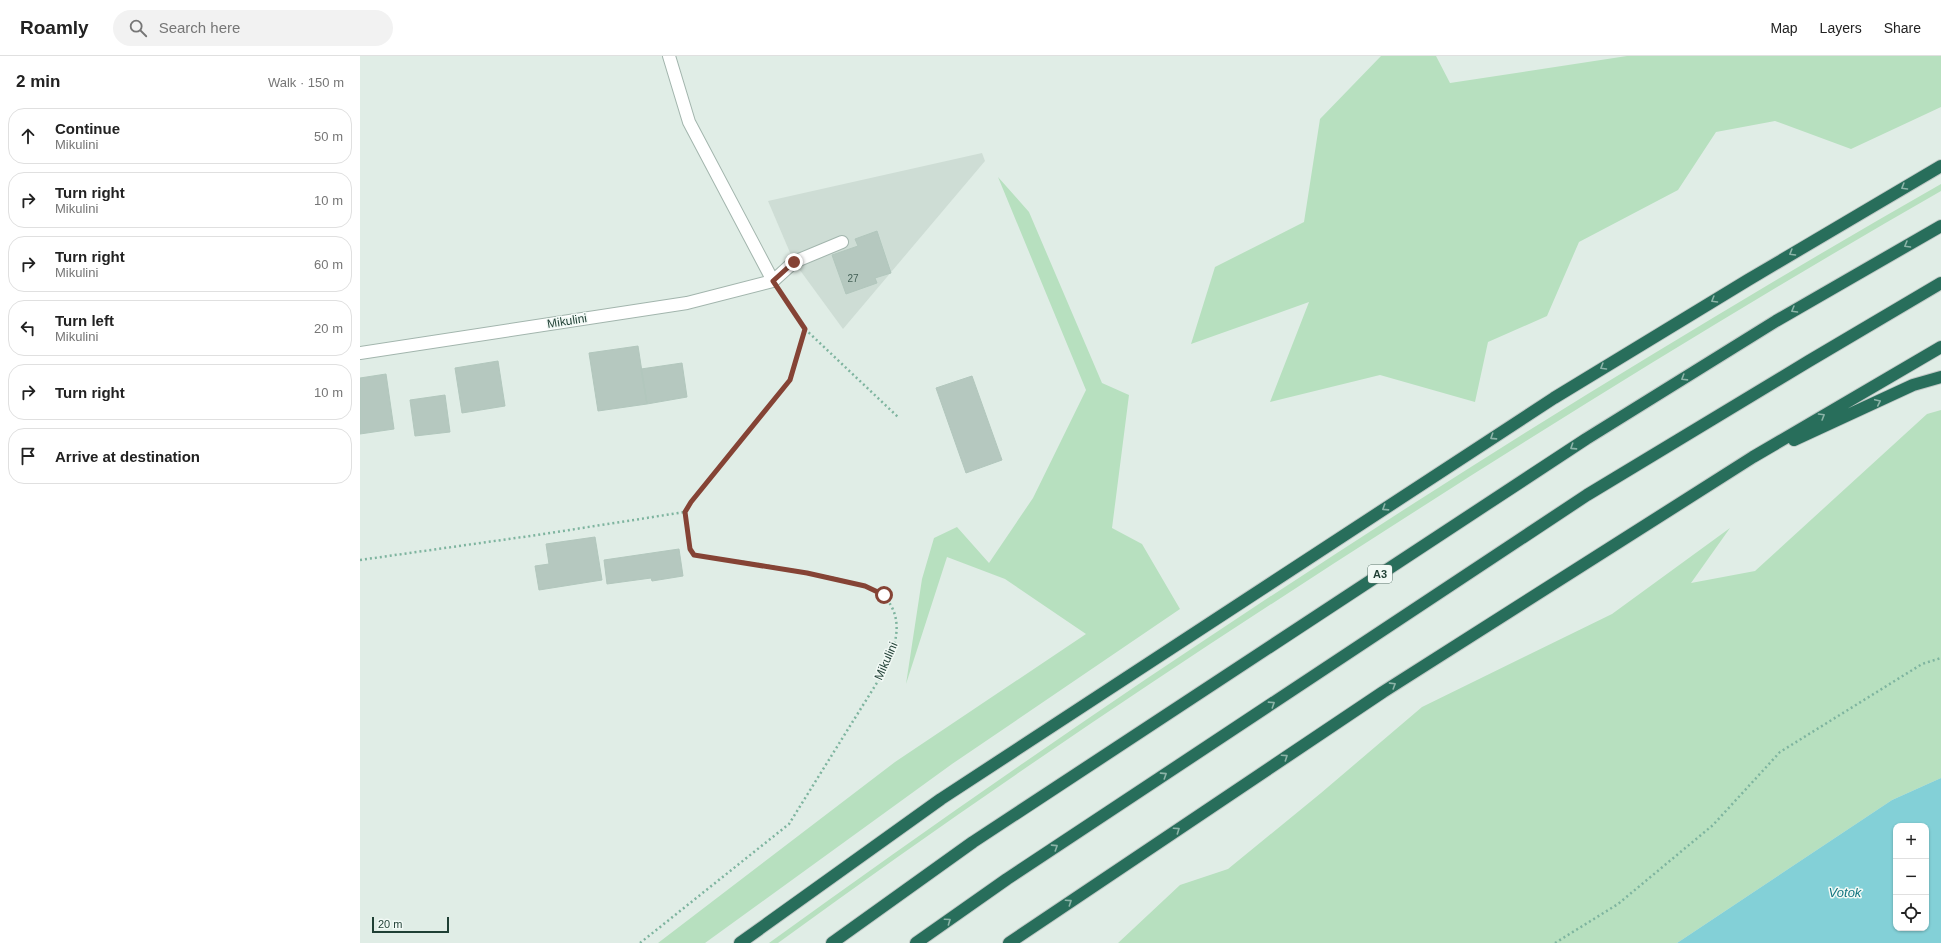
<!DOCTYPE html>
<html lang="en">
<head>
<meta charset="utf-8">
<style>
  :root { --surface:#fff; --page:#f2f2f2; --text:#222; --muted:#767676; --line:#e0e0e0 }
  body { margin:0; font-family:Arial,sans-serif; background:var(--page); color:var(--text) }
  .controls { position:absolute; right:12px; bottom:12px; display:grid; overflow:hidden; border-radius:8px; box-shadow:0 1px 3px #0004 }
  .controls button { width:36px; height:36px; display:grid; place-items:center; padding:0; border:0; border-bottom:1px solid var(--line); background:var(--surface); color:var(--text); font:20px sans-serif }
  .scale { position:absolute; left:12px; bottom:10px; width:77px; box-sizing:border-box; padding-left:4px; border:2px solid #1f3f34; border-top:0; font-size:11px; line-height:14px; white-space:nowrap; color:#1f3f34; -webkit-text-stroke:3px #f1f9f5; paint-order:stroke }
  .stop { position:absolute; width:12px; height:12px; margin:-9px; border:3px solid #854335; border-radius:50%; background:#fff }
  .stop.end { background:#854335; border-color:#fff; box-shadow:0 1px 4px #0008 }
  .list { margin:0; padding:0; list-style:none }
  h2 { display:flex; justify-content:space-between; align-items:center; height:52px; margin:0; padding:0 16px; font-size:17px }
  h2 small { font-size:13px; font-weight:400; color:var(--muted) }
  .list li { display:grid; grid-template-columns:26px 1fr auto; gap:12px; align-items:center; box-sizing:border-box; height:56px; margin:0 8px 8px; padding:0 8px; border:1px solid var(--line); border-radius:16px }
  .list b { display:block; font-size:15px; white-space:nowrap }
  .list p { margin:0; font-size:13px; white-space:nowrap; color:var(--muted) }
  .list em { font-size:13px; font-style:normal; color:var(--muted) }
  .icon { flex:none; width:22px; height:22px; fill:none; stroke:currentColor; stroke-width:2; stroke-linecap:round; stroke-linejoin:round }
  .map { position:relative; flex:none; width:1581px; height:887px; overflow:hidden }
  header { display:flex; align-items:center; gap:24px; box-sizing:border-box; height:56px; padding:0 20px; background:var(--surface); border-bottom:1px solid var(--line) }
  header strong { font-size:19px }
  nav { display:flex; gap:22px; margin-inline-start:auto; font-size:14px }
  .search { width:280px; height:36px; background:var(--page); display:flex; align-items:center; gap:10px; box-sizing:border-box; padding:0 14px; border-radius:22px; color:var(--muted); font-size:15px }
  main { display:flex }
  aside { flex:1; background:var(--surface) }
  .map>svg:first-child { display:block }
  .built { fill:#ceddd5 }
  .green { fill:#b7e0bf }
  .water { fill:#83d0d7; fill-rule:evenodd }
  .building { fill:#b5c8bf; stroke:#b2c7bd }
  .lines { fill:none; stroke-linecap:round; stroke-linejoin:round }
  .lane-casing { stroke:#a2b5ad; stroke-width:14 }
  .street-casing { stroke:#a2b5ad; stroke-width:14 }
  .highway-casing { stroke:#c0c9c6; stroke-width:14 }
  .path { stroke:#7eb49f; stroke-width:2.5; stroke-dasharray:2 3; stroke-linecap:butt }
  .lane { stroke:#fff; stroke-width:12 }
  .street { stroke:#fff; stroke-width:12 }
  .highway { stroke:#286e5b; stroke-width:12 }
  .oneway { stroke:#8cb4a8 }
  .route { stroke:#854335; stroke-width:5 }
  .labels { text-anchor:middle; stroke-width:3; stroke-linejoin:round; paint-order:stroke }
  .number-label { font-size:10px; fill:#446157 }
  .shield { fill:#f1f9f5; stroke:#5e776e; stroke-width:1 }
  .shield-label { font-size:11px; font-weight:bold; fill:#1f3f34 }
  .street-label { font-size:12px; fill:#1f3f34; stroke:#f1f9f5 }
  .water-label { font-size:13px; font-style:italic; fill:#137681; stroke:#f1f9f5 }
</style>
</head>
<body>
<header>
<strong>Roamly</strong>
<div class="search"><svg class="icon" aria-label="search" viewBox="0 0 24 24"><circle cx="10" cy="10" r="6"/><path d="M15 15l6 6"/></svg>Search here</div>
<nav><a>Map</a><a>Layers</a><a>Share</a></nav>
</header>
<main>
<aside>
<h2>2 min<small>Walk · 150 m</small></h2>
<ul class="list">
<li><svg class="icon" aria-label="ahead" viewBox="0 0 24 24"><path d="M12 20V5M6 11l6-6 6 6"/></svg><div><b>Continue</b><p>Mikulini</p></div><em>50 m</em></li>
<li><svg class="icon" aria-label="right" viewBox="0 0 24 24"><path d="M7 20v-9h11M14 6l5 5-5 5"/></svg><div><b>Turn right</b><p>Mikulini</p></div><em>10 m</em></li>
<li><svg class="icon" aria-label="right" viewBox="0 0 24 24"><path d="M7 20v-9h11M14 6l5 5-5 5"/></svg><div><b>Turn right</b><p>Mikulini</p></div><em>60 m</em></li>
<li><svg class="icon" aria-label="left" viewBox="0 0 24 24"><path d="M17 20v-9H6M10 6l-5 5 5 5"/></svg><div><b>Turn left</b><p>Mikulini</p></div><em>20 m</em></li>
<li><svg class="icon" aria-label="right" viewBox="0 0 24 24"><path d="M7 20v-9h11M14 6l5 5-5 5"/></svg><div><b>Turn right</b></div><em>10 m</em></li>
<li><svg class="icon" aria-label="arrive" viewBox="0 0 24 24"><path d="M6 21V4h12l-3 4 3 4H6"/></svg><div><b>Arrive at destination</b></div></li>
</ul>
</aside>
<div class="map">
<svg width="1581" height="887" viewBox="0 0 1581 887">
  <rect width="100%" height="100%" fill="#e0ede6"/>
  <path class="built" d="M622 97 625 105 483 273 434 206 408 145Z"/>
  <path class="green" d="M1021 0H1076L1090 27 1267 0H1581V51L1491 93 1415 65 1356 76 1318 134 1219 186 1187 260 1128 286 1115 346 1020 319 910 346 949 246 831 288 855 211 944 166 960 63Z
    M638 121 669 156 742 327 769 339 752 472 782 488 820 553 592 708 345 887H298L535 706 726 578 645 523 587 501 546 628 562 523 574 482 597 471 629 507 673 442 726 334Z
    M1581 128V135C1398 240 1218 351 1040 465 829 600 620 739 418 887H409C786 614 1177 359 1581 128Z
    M1581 354V722L1532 744 1317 887H758L820 829 868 813 961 737 1062 651 1252 558 1370 472 1331 527 1395 515 1567 358Z"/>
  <path class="water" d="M1581 722V887H1317L1532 744ZM1536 770H1566V872H1536Z"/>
  <path class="building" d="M517 175 531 217 515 222 517 227 486 238 472 199 498 190 495 183Z
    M278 290 287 348 238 355 229 297Z
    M138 305 145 350 102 357 95 312Z
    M322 307 327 341 287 348 281 313Z
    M26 318 34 373 0 378V322Z
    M612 320 642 404 606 417 576 332Z
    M85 339 90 376 55 380 50 344Z
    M235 481 242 524 179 534 175 510 189 508 186 488Z
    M319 493 323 520 292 525 291 522 247 528 244 504Z"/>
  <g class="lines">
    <g class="lane-casing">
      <path id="lane" d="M413 225 434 206 482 186"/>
    </g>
    <g class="street-casing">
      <path id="street" d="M0 297 327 247 413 225 329 66 309 0"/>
    </g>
    <g class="highway-casing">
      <path id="highway" d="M1434 384 1553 329 1581 321
        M380 887 581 743 1194 342 1388 224 1581 110
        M472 887 613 786 1226 383 1416 265 1581 170
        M556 887 647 823 1227 439 1449 305 1581 227
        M649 887 1023 636 1393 401 1581 291"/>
    </g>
    <path class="path" d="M445 273 538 361
      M0 504 177 479 325 456
      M280 887 429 768 523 617C535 592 546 564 524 540 508 522 365 503 334 499L330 493 325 456 331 446 430 324 445 273 423 240
      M1195 887 1258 848 1353 769 1420 696 1562 608 1581 602"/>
    <use href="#lane" class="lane"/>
    <use href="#street" class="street"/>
    <use href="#highway" class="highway"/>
  </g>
  <defs><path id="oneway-chevron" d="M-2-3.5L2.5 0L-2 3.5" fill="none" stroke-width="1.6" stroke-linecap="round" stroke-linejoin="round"/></defs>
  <g class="oneway">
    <use href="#oneway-chevron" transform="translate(1544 131) rotate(149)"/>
    <use href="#oneway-chevron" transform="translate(1547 189) rotate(150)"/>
    <use href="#oneway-chevron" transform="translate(1432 197) rotate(149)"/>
    <use href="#oneway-chevron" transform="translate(1354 244) rotate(149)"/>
    <use href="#oneway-chevron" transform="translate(1434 254) rotate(150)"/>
    <use href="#oneway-chevron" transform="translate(1243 311) rotate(149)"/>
    <use href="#oneway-chevron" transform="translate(1324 322) rotate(148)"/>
    <use href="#oneway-chevron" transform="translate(1518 346) rotate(-25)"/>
    <use href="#oneway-chevron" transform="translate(1462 360) rotate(-31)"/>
    <use href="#oneway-chevron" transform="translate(1133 381) rotate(147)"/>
    <use href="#oneway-chevron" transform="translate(1213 391) rotate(147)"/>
    <use href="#oneway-chevron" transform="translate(1025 452) rotate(147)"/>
    <use href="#oneway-chevron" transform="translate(1033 629) rotate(-32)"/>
    <use href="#oneway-chevron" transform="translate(912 648) rotate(-33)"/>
    <use href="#oneway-chevron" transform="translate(925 701) rotate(-34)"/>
    <use href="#oneway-chevron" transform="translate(804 719) rotate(-33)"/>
    <use href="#oneway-chevron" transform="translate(817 774) rotate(-34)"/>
    <use href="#oneway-chevron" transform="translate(695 791) rotate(-33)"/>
    <use href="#oneway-chevron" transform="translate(709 846) rotate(-34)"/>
    <use href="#oneway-chevron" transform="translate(588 865) rotate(-35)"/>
  </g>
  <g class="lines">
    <path class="route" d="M434 206 413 225 445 273 430 324 331 446 325 456 330 493 334 499 447 517 505 530 524 539"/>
  </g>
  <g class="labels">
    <g class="number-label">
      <text x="493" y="226">27</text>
    </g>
    <rect class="shield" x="1008" y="509" width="24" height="18" rx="3"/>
    <g class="shield-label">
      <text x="1020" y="522">A3</text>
    </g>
    <g class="street-label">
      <text transform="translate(207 265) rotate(-9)" y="4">Mikulini</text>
      <text transform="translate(526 605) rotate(-66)" y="4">Mikulini</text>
    </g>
    <g class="water-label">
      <text x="1485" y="841">Votok</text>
    </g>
  </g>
</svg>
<div class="controls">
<button>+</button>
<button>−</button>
<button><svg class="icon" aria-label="locate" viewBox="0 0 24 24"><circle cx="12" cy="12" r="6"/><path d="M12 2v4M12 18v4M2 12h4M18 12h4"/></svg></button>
</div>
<div class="scale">20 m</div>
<div class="stop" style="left:524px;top:539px"></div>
<div class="stop end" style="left:434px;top:206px"></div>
</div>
</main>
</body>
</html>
